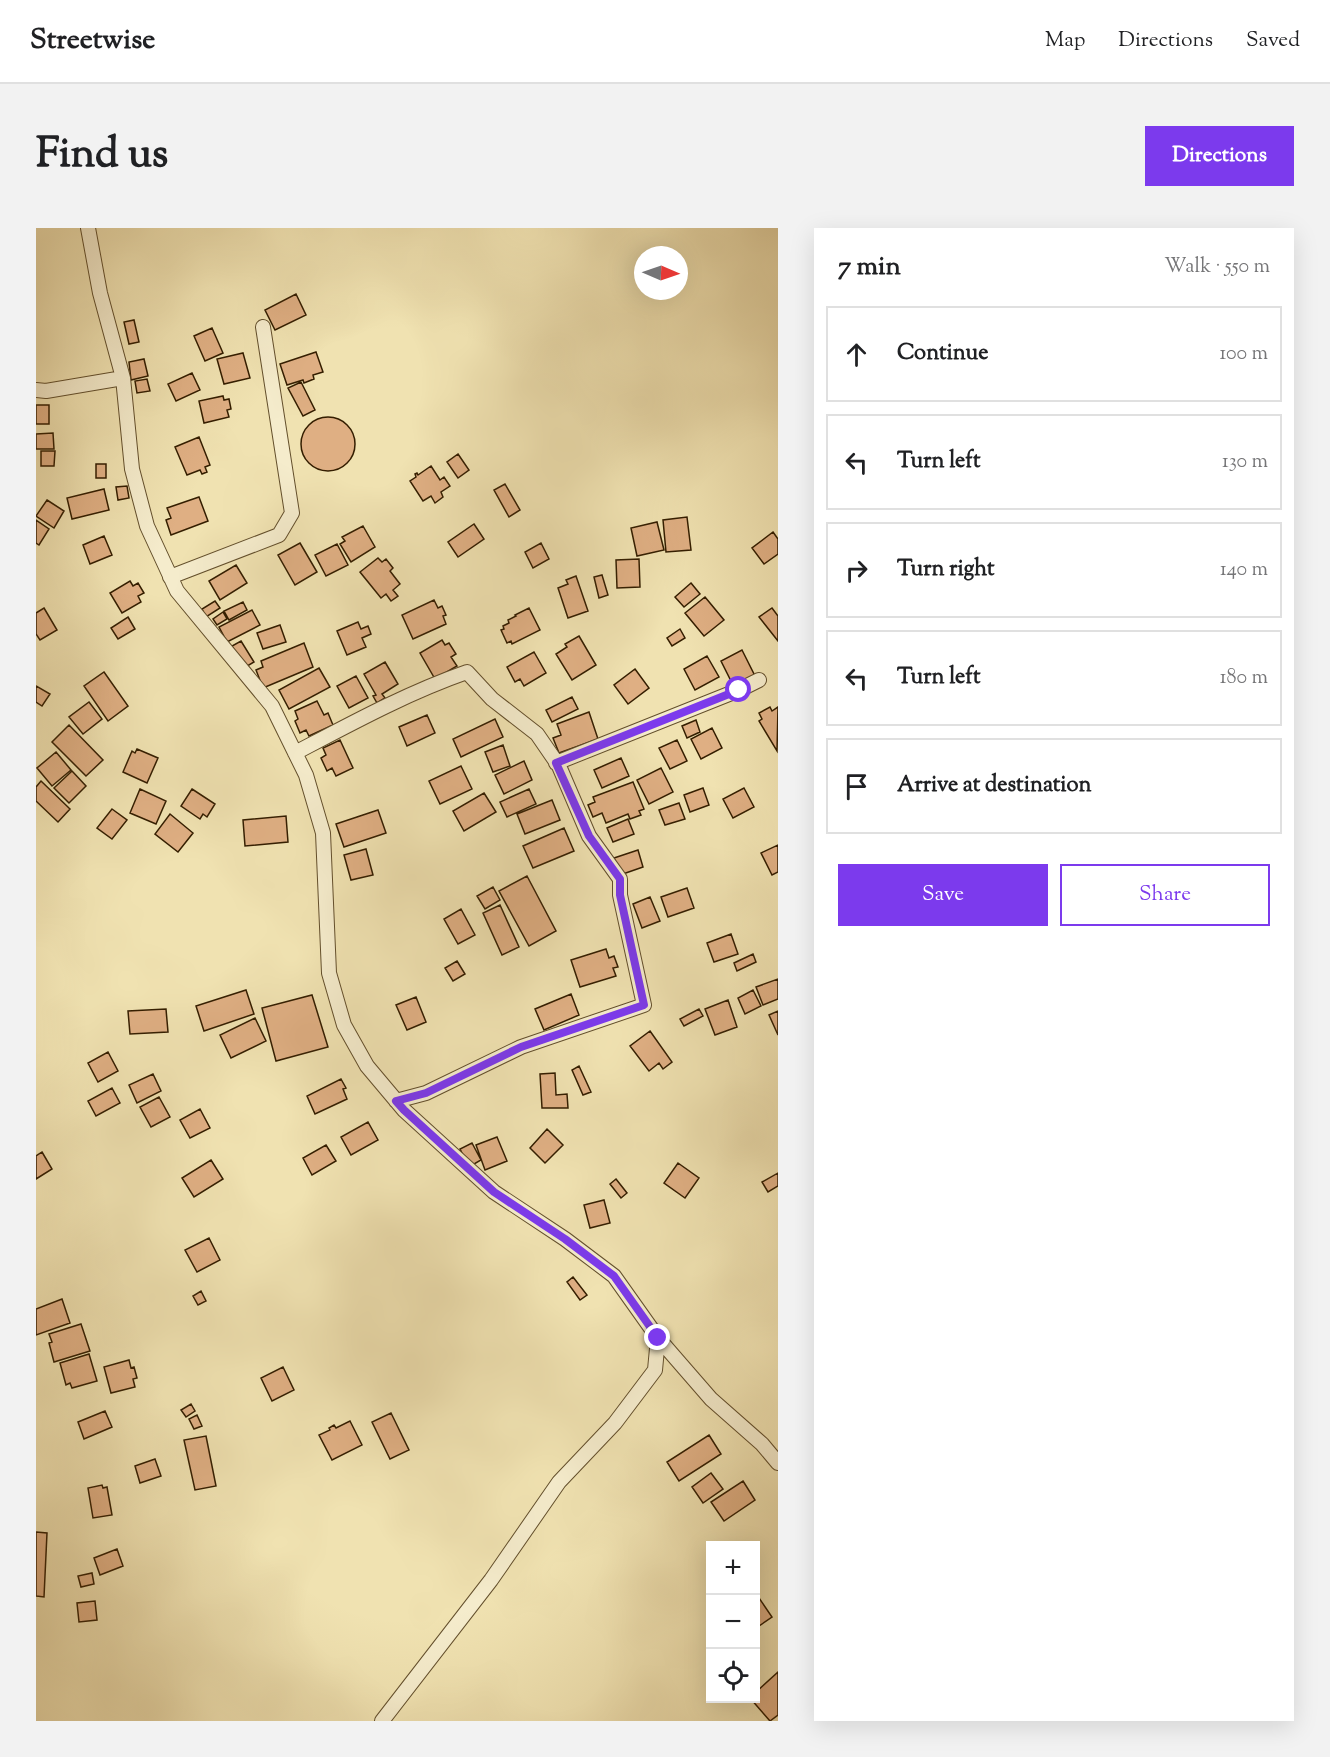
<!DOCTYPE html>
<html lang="en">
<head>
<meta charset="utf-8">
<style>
  :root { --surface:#fff; --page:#f2f2f2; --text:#202124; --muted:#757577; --line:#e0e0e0; --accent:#7c3aed }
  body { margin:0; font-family:"Sorts Mill Goudy",serif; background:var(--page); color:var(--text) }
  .controls { position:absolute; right:18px; bottom:18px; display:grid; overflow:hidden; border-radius:0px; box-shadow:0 6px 24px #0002 }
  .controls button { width:54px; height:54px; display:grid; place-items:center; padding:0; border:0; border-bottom:2px solid var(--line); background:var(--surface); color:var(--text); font:30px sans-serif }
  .compass { position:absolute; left:598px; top:18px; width:54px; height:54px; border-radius:50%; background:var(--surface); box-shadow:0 6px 24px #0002; rotate:92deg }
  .stop { position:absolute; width:18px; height:18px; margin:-14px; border:4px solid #7c3aed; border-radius:50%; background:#fff }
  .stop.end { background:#7c3aed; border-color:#fff; box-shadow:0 2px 6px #0008 }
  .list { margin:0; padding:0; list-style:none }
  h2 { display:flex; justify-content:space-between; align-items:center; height:78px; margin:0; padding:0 24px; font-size:26px }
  h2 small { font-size:20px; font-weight:400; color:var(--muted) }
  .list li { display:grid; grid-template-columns:39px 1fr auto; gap:18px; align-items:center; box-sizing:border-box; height:96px; margin:0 12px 12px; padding:0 12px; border:2px solid var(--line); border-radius:0px }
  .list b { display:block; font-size:22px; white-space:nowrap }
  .list em { font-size:20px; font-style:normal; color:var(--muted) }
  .actions { display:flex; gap:12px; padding:18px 24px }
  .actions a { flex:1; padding:14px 0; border:2px solid var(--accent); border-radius:0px; text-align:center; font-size:21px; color:var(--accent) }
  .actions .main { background:var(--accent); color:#fff }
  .icon { flex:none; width:33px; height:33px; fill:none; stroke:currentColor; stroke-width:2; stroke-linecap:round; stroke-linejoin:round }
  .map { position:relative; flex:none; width:742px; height:1493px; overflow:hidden; border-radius:0px }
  header { display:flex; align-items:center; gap:36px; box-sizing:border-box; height:84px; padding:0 30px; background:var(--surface); border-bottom:2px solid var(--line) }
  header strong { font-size:28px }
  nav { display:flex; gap:33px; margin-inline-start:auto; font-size:21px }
  .intro { display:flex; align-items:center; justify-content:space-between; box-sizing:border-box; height:144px; padding:0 36px }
  h1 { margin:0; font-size:42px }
  .button { padding:15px 27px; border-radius:0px; background:var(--accent); color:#fff; font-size:21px; font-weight:700 }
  main { display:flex; gap:36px; padding:0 36px }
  aside { flex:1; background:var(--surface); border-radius:0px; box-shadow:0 6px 24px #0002 }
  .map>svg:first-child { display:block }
  .building { fill:#dfaf83; stroke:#341e00; stroke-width:1.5 }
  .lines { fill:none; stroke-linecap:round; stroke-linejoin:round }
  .minor-casing { stroke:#634f2c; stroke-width:16 }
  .minor { stroke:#f5eccc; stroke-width:14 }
  .route { stroke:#7c3aed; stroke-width:8 }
</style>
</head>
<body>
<header>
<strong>Streetwise</strong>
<nav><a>Map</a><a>Directions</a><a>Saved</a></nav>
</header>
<div class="intro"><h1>Find us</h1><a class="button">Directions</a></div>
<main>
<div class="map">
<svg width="742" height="1493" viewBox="0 0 742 1493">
  <rect width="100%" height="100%" fill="#f0e2b1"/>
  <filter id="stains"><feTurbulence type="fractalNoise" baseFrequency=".00333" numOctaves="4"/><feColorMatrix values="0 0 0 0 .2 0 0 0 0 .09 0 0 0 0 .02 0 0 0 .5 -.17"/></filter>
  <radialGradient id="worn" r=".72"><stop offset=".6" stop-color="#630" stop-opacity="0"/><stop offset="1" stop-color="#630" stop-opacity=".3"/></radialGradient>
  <path class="building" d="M260 66 270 87 239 102 229 82Z
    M98 92 103 114 93 116 88 94Z
    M176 100 187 125 169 133 158 108Z
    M280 124 287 144 277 147 278 151 268 155 267 152 251 157 244 136Z
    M207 125 214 150 188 156 181 131Z
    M108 131 112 148 95 152 93 134Z
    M156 145 164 162 140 173 132 156Z
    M111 151 114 163 101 165 99 153Z
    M265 154 279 182 267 188 252 160Z
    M187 168 188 172 193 171 195 181 191 182 193 189 168 195 163 173Z
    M0 177H13V196H0Z
    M265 216a27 27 0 1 1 54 0a27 27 0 1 1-54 0Z
    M17 205 18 221H0V206Z
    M163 209 174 237 169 239 171 244 166 246 164 242 151 247 139 219Z
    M5 223H19L18 238H5Z
    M422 226 433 242 422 250 411 234Z
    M60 236H70V250H60Z
    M395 238 404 252 408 249 414 258 405 264 407 269 399 275 395 268 387 273 374 253 380 249 379 246 381 245 382 247Z
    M469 256 484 282 473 289 458 262Z
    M91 258 93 270 82 272 80 259Z
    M68 261 73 282 36 291 31 270Z
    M163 269 172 293 135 307 130 292 135 290 131 280Z
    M11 272 28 283 18 300 0 288Z
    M651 289 655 322 630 324 627 292Z
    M0 292 13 301 3 317 0 315Z
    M621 294 628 322 601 328 595 300Z
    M438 296 448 311 422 329 412 314Z
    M327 298 339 319 315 334 304 316 309 313 306 309Z
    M737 304 742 311V326L728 336 716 320Z
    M68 308 76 327 54 336 47 317Z
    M264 315 281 344 259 357 242 327Z
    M505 315 513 331 497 340 489 324Z
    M301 316 312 337 290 348 279 327Z
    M342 330 346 334 350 331 357 340 354 343 364 356 357 362 362 368 355 373 350 366 345 370 324 344Z
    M603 331 604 359 581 360 580 332Z
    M200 337 211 355 184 372 173 353Z
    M566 347 572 367 563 370 558 349Z
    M540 348 552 383 532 390 522 360 532 356 530 352Z
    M94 353 97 358 102 355 108 365 102 368 105 374 86 385 74 365Z
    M655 355 664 366 648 379 639 369Z
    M669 369 688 392 668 408 649 385Z
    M398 372 402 380 406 378 410 387 407 388 410 396 377 411 366 387Z
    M179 373 184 380 170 389 166 381Z
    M207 374 211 382 193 392 188 383Z
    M8 380 21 402 4 412 0 406V385Z
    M493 380 504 402 476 416 475 413 471 415 465 402 468 401 467 398 473 395 472 392 480 388 479 387Z
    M736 380 742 388V413L723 389Z
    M216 382 224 397 191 414 183 399Z
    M187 384 191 391 181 397 177 391Z
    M92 389 99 401 82 411 75 400Z
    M322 394 325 401 332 398 335 406 326 410 330 419 311 427 301 403Z
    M244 397 250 414 227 421 221 405Z
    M644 401 649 410 636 418 631 410Z
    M543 408 560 437 536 452 520 426 531 419 529 416Z
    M406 412 409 417 413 415 420 426 415 429 421 438 399 451 384 425Z
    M205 413 218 434 208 440 196 418Z
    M268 415 277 439 227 460 220 442 227 439 225 433Z
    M706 422 719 448 708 454 706 450 696 455 685 433Z
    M498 424 510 445 488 458 484 451 479 454 471 439Z
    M671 428 683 449 659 462 648 441Z
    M349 434 362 456 346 466 349 470 341 475 337 468 340 467 328 446Z
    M283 440 294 459 253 481 243 462Z
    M599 441 613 460 592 476 578 457Z
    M68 444 92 478 72 493 48 458Z
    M320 448 332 470 313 480 301 458Z
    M0 458 14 466 6 478 0 474Z
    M536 469 542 481 516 494 510 482Z
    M281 473 288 487 292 485 297 497 273 508 270 502 264 505 259 493 262 491 259 483Z
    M53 474 66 491 47 506 33 489Z
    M734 479 736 483 742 479 741 523 723 493 726 491 723 485Z
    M553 484 562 511 523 525 517 510 525 507 521 496Z
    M391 487 399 505 371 518 363 499Z
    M459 491 467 509 425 529 417 511Z
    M660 492 664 504 651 510 646 498Z
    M33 497 67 532 50 548 16 514Z
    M676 500 686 520 665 531 655 511Z
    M304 512 317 540 300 548 296 540 291 543 285 530 290 527 287 520Z
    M641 512 651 533 634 541 623 520Z
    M467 517 474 538 457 544 449 524Z
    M101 521 122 530 111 555 87 544 96 523 99 525Z
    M20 524 35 542 16 558 1 540Z
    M585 530 593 548 566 560 558 542Z
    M488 533 496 552 468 566 459 547Z
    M425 538 436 561 404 576 393 553Z
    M625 540 637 564 613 576 601 552Z
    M36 543 50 558 33 575 18 560Z
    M5 553 34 581 22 594 0 573V559Z
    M597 554 608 581 603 583 605 587 594 591 592 586 570 595 566 585 557 589 552 577 559 574 557 569Z
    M667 560 673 577 654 584 648 567Z
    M708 560 718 579 697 590 687 571Z
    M104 561 130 573 120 596 94 585Z
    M156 561 179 576 171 589 167 586 164 591 145 578Z
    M493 561 500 576 471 589 464 574Z
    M448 565 460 584 428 603 417 583Z
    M516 572 524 592 489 606 481 586Z
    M643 575 649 591 629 597 623 582Z
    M76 581 91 592 76 611 61 600Z
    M342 582 350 605 308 619 300 596Z
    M134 586 157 605 142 624 119 606Z
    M250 588 252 614 209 618 207 592Z
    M592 591 598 606 577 614 571 600Z
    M528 600 538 623 497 640 487 618Z
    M742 617V644L736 647 725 625Z
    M330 621 337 647 315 652 308 627Z
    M602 622 607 639 584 647 578 630Z
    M491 648 520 703 493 718 463 663Z
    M457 659 464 672 449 681 441 668Z
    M651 660 658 680 632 689 625 669Z
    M614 669 624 693 606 700 597 676Z
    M464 677 483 719 466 727 447 685Z
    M425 681 439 707 422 716 408 691Z
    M695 706 702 726 678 734 671 715Z
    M570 721 573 730 578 728 582 739 577 740 580 748 544 759 535 732Z
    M717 726 720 734 701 743 698 735Z
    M421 733 429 746 417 753 409 740Z
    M742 751V771L727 777 720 759Z
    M210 762 218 786 168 803 160 778Z
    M717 762 725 778 709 786 702 770Z
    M535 766 543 787 508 802 499 781Z
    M276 767 292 819 240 833 226 780Z
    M380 769 390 794 371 802 360 777Z
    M692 772 701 799 679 807 669 781Z
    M130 781 132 804 94 806 92 783Z
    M663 781 667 788 648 798 644 791Z
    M742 783V807L733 787Z
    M219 790 230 813 195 830 184 807Z
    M614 803 636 834 627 841 623 835 613 843 594 818Z
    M72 824 82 843 62 854 52 835Z
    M543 838 555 864 547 867 536 842Z
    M519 845 520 867 531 866 532 880H506L504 846Z
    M117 846 125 863 101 875 93 857Z
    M305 851 310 860 307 861 311 871 279 886 271 868Z
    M76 860 84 875 60 888 52 873Z
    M123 869 134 889 115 899 104 879Z
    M164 881 174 900 154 910 144 892Z
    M332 894 342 912 315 927 305 909Z
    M511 901 527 917 509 935 494 920Z
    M461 909 471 933 449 942 440 917Z
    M436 915 445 932 433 939 424 921Z
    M290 917 300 933 276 947 267 930Z
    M6 924 16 941 0 951V928Z
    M175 932 187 951 158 969 146 950Z
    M642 935 663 950 649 970 628 955Z
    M742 945V958L732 964 726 954Z
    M580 951 591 965 585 970 574 956Z
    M568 972 574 995 554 1000 548 977Z
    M173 1010 184 1032 161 1044 149 1022Z
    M537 1049 551 1067 544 1072 531 1054Z
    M165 1063 170 1073 162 1077 157 1068Z
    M26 1071 34 1095 0 1107V1081Z
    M45 1096 54 1123 18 1134 13 1115 16 1114 13 1106Z
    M53 1126 61 1153 36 1160 34 1155 30 1157 24 1135Z
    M93 1132 95 1140 98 1139 101 1150 97 1151 99 1159 75 1165 68 1139Z
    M247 1139 258 1162 236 1173 225 1150Z
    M155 1176 159 1183 150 1189 145 1182Z
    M69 1183 76 1199 48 1211 42 1194Z
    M355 1185 373 1222 354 1231 336 1194Z
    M161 1187 166 1198 158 1201 153 1191Z
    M314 1193 326 1217 296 1232 283 1207 294 1202 293 1200 298 1197 300 1200Z
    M673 1207 685 1226 643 1253 631 1234Z
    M170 1208 180 1258 159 1262 148 1212Z
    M119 1231 125 1248 104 1255 99 1238Z
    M675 1245 687 1261 667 1275 656 1259Z
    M707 1253 719 1272 688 1293 675 1274Z
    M66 1257 67 1260 71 1259 76 1287 57 1290 52 1260Z
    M0 1304 11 1305 8 1369 0 1368Z
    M81 1321 87 1338 64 1347 58 1330Z
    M56 1345 58 1356 45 1359 42 1348Z
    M721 1367 736 1389 723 1398 720 1393Z
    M59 1373 61 1392 43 1394 41 1375Z
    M742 1444V1487L734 1493 714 1470H720V1464Z"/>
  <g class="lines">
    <g class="minor-casing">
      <path id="minor" d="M52 0 64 65 87 150 96 241 111 298 141 363 236 478 270 547 287 605 293 745 308 797 331 838 368 882 458 964 529 1011 578 1048 622 1110 675 1171 726 1216 742 1235
        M0 162 10 163 87 150
        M134 349 243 307 256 285 227 99
        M259 525C316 495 371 465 431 444L456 471 501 506 523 538 553 608 584 651V667L608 777 485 819 390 865 360 873
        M520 535 703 462 723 452
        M346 1493 455 1352 523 1254 579 1195 619 1142 622 1110"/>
    </g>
    <use href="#minor" class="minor"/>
  </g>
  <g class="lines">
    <path class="route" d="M622 1110 578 1048 529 1011 458 964 368 882 360 873 390 865 485 819 608 777 584 667V651L553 608 520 535 703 462"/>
  </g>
  <rect width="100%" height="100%" filter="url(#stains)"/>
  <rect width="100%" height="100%" fill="url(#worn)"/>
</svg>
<div class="controls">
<button>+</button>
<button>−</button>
<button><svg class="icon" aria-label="locate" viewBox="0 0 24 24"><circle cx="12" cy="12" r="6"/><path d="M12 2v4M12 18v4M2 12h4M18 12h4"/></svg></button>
</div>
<svg class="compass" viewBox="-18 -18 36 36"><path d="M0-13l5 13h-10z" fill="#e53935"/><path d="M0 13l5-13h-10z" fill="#757577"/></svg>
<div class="stop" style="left:703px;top:462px"></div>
<div class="stop end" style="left:622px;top:1110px"></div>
</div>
<aside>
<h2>7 min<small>Walk · 550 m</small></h2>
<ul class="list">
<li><svg class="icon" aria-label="ahead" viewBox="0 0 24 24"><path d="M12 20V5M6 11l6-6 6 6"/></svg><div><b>Continue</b></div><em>100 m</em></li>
<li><svg class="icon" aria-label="left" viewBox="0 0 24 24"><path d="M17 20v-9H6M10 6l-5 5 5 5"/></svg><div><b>Turn left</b></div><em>130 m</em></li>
<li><svg class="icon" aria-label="right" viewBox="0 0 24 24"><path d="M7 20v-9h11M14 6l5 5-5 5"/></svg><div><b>Turn right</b></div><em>140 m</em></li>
<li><svg class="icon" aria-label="left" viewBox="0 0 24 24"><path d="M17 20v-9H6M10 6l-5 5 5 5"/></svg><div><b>Turn left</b></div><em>180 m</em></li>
<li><svg class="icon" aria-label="arrive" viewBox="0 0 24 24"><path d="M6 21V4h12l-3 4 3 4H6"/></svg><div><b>Arrive at destination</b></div></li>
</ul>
<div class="actions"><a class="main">Save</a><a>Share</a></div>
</aside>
</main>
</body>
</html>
